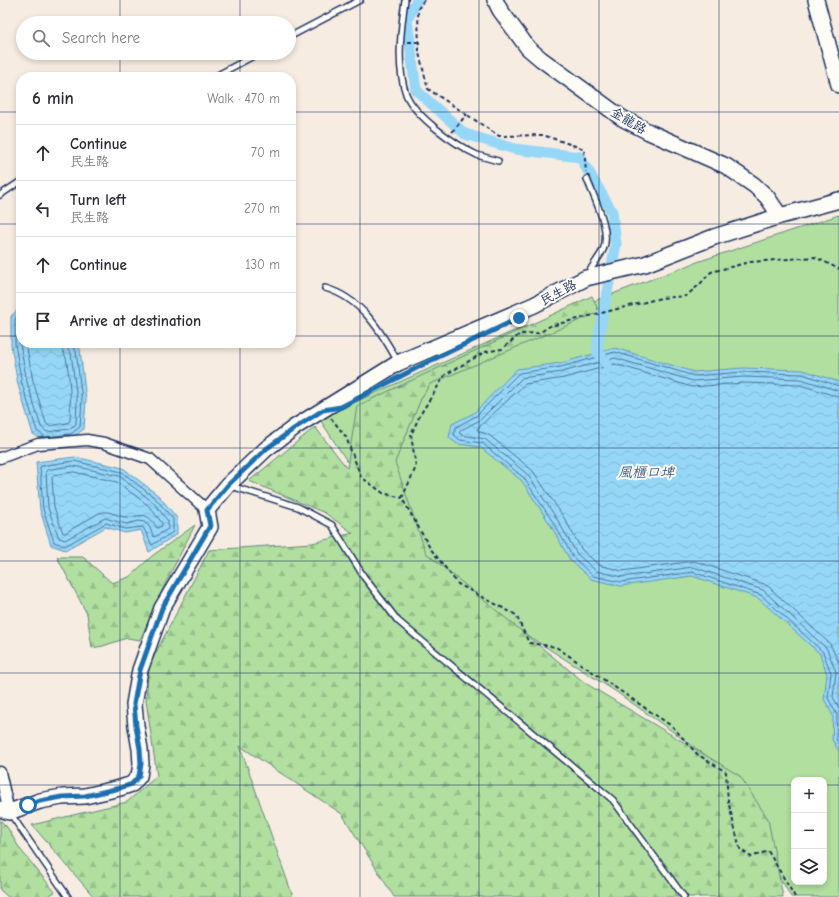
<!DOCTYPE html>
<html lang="en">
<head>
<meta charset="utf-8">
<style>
  :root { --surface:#fff; --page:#f2f2f3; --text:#2b2b33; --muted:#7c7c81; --line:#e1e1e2 }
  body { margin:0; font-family:"Comic Neue","LXGW WenKai TC",sans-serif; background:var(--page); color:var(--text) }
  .controls { position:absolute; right:12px; bottom:12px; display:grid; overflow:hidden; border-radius:8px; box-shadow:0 2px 6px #0003 }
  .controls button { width:36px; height:36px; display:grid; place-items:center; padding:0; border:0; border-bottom:1px solid var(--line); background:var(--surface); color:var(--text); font:20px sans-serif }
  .stop { position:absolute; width:12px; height:12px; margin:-9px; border:3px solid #1f6fb2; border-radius:50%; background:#fff }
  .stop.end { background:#1f6fb2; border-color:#fff; box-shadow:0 1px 4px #0008 }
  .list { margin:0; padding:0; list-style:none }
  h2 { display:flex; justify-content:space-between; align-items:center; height:52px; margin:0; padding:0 16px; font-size:17px }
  h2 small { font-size:13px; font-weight:400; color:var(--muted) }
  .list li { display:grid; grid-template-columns:26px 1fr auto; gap:12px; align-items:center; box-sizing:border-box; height:56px; padding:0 16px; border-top:1px solid var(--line) }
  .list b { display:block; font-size:15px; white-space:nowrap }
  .list p { margin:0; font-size:13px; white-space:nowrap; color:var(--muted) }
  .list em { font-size:13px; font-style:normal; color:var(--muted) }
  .icon { flex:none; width:22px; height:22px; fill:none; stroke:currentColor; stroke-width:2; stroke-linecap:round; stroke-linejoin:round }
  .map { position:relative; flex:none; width:839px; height:897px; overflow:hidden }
  .search { position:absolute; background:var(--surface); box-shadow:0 2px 6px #0003; left:16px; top:16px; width:280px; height:44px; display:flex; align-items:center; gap:10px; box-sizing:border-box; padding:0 14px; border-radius:22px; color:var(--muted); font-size:15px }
  .panel { position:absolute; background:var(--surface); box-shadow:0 2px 6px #0003; left:16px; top:72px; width:280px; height:276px; border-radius:16px }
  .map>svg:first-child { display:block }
  .green { fill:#b0df9f; stroke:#66877e; fill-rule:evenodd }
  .forest { fill:url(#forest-firs); stroke:#66877e }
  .water { fill:url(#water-waves); stroke:#6594ba }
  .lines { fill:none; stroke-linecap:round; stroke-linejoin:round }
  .shore { stroke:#4c729c; stroke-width:1 }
  .canal { stroke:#96d7f8; stroke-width:11 }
  .lane-casing { stroke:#1b2f5e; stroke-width:8 }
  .street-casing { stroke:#1b2f5e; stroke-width:13 }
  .secondary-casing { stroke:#1b2f5e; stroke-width:18 }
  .path { stroke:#1b2f5e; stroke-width:2; stroke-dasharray:4 3; stroke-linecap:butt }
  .lane { stroke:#fdfcf7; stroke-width:5 }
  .street { stroke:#fdfcf7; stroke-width:10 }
  .secondary { stroke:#fdfcf7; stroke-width:15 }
  .route { stroke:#1f6fb2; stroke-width:5 }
  .grid { fill:none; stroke:#1b2f5e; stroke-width:1; stroke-opacity:0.55 }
  .labels { text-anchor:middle; stroke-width:4; stroke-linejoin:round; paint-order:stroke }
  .street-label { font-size:13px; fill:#1b2f5e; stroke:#fdfcf7 }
  .water-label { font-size:14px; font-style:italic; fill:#3a5984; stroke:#fdfcf7 }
</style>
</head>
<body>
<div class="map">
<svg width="839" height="897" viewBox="0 0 839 897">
  <defs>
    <pattern id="forest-firs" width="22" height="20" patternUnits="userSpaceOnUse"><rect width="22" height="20" fill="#b0df9f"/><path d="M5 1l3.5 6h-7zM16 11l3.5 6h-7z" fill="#97c08b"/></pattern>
    <pattern id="water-waves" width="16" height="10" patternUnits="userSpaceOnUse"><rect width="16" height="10" fill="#96d7f8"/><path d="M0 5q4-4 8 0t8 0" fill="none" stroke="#81b9d7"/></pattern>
  </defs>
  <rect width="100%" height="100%" fill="#f6ece1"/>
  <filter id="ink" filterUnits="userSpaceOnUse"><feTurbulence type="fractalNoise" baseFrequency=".025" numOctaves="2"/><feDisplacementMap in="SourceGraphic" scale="8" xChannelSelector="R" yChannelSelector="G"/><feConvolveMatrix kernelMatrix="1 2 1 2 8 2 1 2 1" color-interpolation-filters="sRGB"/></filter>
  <g filter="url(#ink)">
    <path class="green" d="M839 215V897H791L714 761 615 691 511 625 404 549 319 418 509 333 700 261ZM794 780H824V882H794Z"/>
    <path class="forest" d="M592 296 599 312 430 384 421 399 395 462 426 553 585 683 740 776 768 819 783 897H394L342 814 240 746 293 897H94L32 825 127 802 157 776 146 700 149 666 209 550 312 543 353 533 325 513 249 481 315 427 347 468 357 406Z
      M195 525 165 584 140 640 127 638 103 646 92 648 87 614 57 557H83L112 583 129 577 152 556Z
      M0 820 7 827 20 849 55 892 46 897H8L0 890Z"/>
    <path class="water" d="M20 308 21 309V343H74L80 349 86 400 84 429 73 437 45 441 33 434 18 385 11 345V316Z
      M615 348 694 372 743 368 803 370 839 382V751L832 740 833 716 824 699 827 674 820 654 758 598 692 576 621 586 591 579 570 560 550 524 522 481 480 447 458 444 449 438 452 424 474 413 517 369 561 363Z
      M75 457 123 468 159 496 177 518V534L149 552 141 530 125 533 106 527 65 550 51 545 40 510 36 462Z"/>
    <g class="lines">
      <path class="shore" d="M21 312 15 319V344L22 384 37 431 46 437 71 434 80 427 82 400 76 351 72 346V343
        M21 320 20 321V344L27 382 41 427 47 432 69 429 76 424 77 400 71 353 67 348V343
        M26 343 33 381 46 423 49 426 67 423 70 421C71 402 70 376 66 358 64 352 61 349 60 343
        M839 386 802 374 743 372 694 376 615 352 561 367 519 373 476 416 456 427 454 435 460 440 482 443 524 478 553 522 573 557 593 576 621 582 693 572 761 595 823 652 831 673 828 698 837 715 836 739 839 744
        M839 391 801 379 743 377 693 381 615 358 562 372 522 378 480 420 461 430 459 433 462 435 485 439 528 475 557 519 577 554 596 571 622 577 693 567 763 590 827 649 836 672 833 697 839 708
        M839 397 800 385 743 383 692 387 615 364 564 378 525 384 477 429 478 431 489 435 533 471 563 516 582 550 599 565 622 571 694 561 764 584 769 587 830 644 839 663
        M74 461 122 472 156 499 173 519V532L152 545 143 527 125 529 106 523 65 546 54 542 43 509 40 467 42 466Z
        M74 466 119 476 153 502 168 521V529L154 537 149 526 144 522 139 521 126 524 105 518 65 540 59 538 48 508 46 472 47 470Z
        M74 472 117 482 149 506 162 523V526L157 528C154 523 152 519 146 516 139 514 133 518 127 517 116 517 110 509 99 513L65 533H63L54 507 52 477 54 475Z"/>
      <path class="canal" d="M417 0 407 20 416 90 465 134 515 149 580 157 612 212 616 244 598 341V353L607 364"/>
      <g class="lane-casing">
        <path id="lane" d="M405 0C401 29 396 66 406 94 415 117 456 145 477 155 484 157 491 159 498 161
          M289 37 360 0
          M214 77 259 53
          M587 179C594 198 612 231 603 250 599 258 592 266 588 274
          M0 195 21 181
          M325 288C361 298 381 331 398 362
          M231 486 298 507 332 525 364 577 398 621 613 800 684 897
          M10 813 68 897"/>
      </g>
      <g class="street-casing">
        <path id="street" d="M0 458 38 444 87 440 104 443 150 459 207 510
          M0 772 9 812"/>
      </g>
      <g class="secondary-casing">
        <path id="secondary" d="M495 0 500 10 528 48 541 59 622 118 649 132 726 166 754 185 767 197 780 216
          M816 0 839 85
          M0 809 9 812 40 801 62 797 85 796 120 788 132 784 139 776 141 764 140 749 136 726 134 704 140 670 162 608 210 527 207 510 228 485 266 449 295 427 398 363 534 305 586 278 645 264 714 237 780 216 839 200"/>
      </g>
      <path class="path" d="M424 0 418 9 419 53 428 89 499 136 543 135 584 149 586 172
        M408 42H419
        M452 132 467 114
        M331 418 346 437 361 477 383 493 402 498
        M795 897 768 851 751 857 740 849 728 801 726 772 697 754 673 727 556 647 529 643 516 615 458 584 430 548 402 498 416 467 411 435 420 415 445 375 485 352 502 349 520 334 539 333 550 326 661 298 686 296 700 284 711 272 750 262 815 257 839 269"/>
      <use href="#lane" class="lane"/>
      <use href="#street" class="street"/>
      <use href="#secondary" class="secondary"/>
    </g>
  </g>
  <g class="lines" filter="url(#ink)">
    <path class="route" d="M28 805 40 801 62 797 85 796 120 788 132 784 139 776 141 764 140 749 136 726 134 704 140 670 162 608 210 526 207 510 228 485 266 449 295 428 323 410 341 407 432 360 519 318"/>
  </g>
  <path class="grid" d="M120 0V23M240 0V23M360 0V897M479 0V897M599 0V897M719 0V897M120 53V77M240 53V77M0 112H21M291 112H839M0 224H21M291 224H839M0 336H21M291 336H839M120 343V897M240 343V897M0 448H839M0 561H839M0 673H839M0 785H794M824 785H839"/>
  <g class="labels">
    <g class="street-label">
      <text transform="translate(629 120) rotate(31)" y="5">金龍路</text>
      <text transform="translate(558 292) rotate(-28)" y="5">民生路</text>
    </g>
    <g class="water-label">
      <text x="646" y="477">風櫃口埤</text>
    </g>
  </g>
</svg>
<div class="controls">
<button>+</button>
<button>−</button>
<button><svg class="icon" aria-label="layers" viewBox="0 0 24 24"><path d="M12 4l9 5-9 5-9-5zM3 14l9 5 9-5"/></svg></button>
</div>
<div class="stop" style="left:28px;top:805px"></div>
<div class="stop end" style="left:519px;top:318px"></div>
<div class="search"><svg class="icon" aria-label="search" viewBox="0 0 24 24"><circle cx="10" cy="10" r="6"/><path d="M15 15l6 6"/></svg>Search here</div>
<section class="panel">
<h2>6 min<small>Walk · 470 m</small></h2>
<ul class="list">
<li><svg class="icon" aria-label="ahead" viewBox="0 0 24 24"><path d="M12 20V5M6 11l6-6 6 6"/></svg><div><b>Continue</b><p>民生路</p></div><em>70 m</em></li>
<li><svg class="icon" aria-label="left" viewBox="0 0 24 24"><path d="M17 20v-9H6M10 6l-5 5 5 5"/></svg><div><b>Turn left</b><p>民生路</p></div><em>270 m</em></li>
<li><svg class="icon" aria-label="ahead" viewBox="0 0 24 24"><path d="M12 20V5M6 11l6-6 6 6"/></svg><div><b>Continue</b></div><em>130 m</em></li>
<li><svg class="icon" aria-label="arrive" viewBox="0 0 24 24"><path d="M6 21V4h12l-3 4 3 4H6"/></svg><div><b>Arrive at destination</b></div></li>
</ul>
</section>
</div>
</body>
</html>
